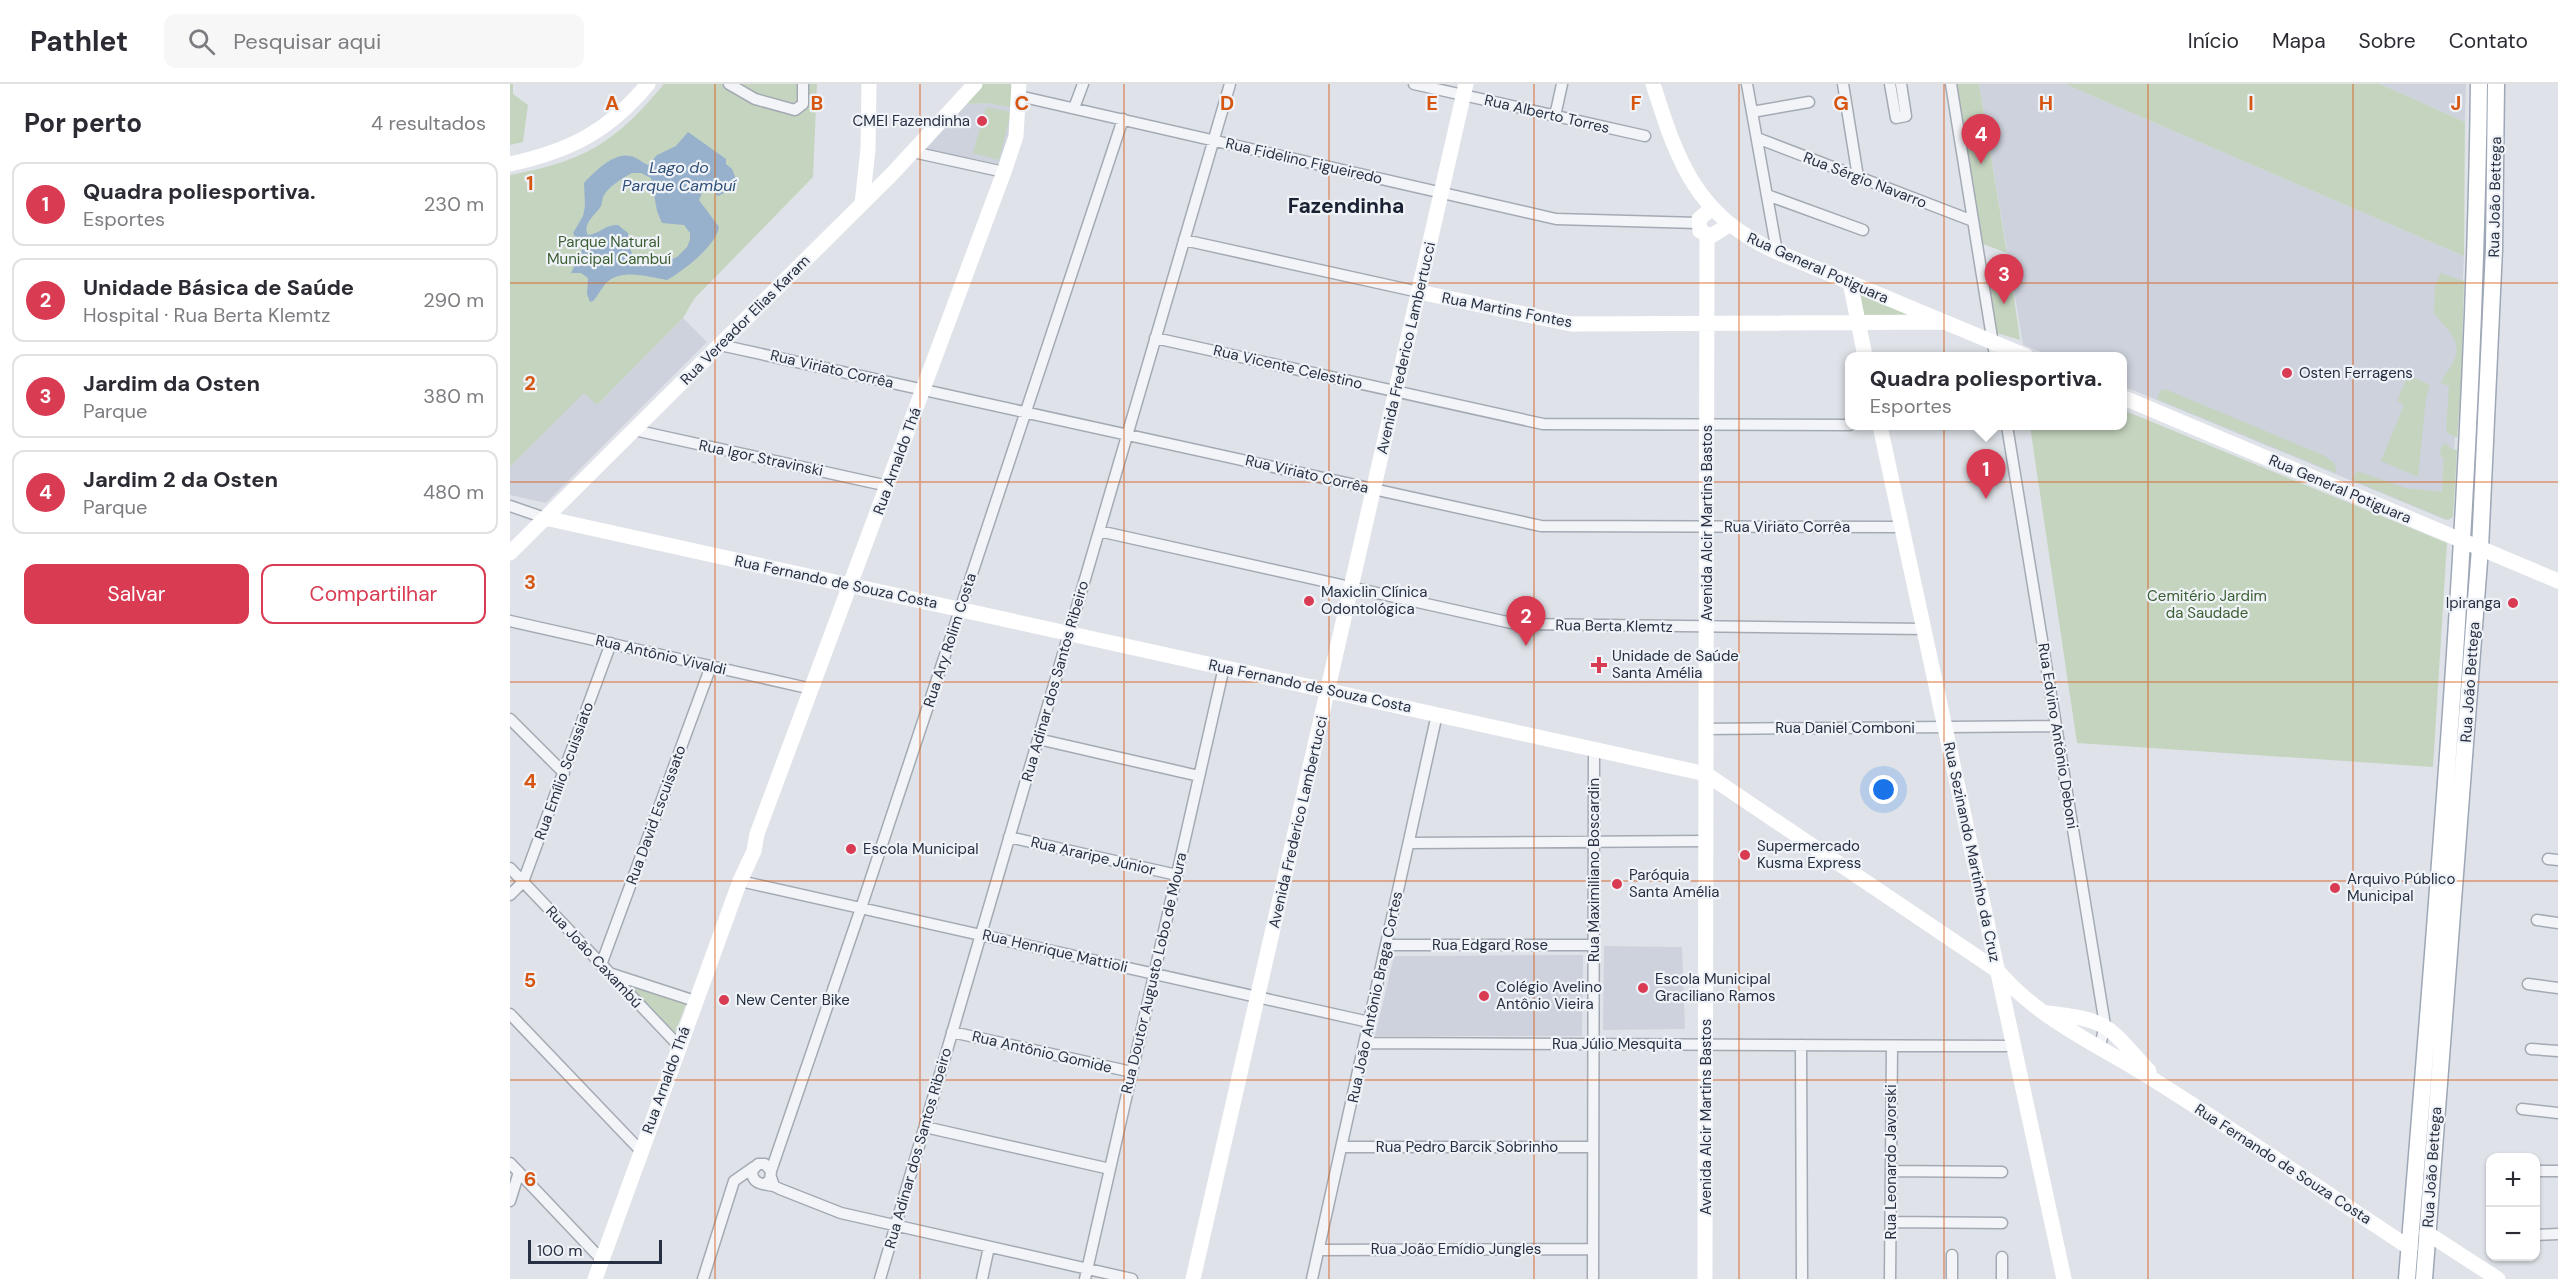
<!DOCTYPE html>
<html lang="pt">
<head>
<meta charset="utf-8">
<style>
  :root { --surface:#fff; --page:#f7f7f7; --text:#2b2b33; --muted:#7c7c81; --line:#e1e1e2; --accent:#d83b52 }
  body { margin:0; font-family:"DM Sans",sans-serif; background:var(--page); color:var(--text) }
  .controls { position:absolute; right:18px; bottom:18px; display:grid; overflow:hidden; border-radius:12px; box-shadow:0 2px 4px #0004 }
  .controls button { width:54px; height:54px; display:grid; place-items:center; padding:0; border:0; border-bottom:2px solid var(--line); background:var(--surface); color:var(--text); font:30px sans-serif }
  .scale { position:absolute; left:18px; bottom:15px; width:134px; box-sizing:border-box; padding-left:6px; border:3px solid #273042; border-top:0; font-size:16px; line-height:21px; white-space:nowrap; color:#273042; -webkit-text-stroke:4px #eff2f7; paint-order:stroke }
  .you { position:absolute; left:1374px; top:706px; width:21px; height:21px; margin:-15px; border:4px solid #fff; border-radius:50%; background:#1a73e8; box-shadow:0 0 0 9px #1a73e833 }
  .badge { display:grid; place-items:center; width:39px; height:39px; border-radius:50%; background:var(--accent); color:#fff; font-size:20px; font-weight:700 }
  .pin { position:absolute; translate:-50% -50px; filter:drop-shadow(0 2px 3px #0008) }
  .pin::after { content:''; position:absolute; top:32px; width:21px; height:18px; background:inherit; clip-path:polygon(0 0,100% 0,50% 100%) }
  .popup { position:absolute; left:1335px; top:268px; width:282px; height:78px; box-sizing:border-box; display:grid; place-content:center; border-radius:12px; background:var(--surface); filter:drop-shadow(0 2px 4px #0005); font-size:20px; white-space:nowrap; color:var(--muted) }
  .popup b { font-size:22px; color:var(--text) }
  .popup::after { content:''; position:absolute; left:50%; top:100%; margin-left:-12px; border:12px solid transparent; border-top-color:var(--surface) }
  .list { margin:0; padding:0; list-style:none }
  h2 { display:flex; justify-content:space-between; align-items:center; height:78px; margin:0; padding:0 24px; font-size:26px }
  h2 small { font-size:20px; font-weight:400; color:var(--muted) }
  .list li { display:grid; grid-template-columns:39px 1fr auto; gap:18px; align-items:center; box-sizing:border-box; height:84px; margin:0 12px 12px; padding:0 12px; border:2px solid var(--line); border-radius:12px }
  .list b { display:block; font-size:22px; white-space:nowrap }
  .list p { margin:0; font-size:20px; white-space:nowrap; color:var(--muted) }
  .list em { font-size:20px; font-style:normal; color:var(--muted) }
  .actions { display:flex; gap:12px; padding:18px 24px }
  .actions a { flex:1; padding:14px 0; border:2px solid var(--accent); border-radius:12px; text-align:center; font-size:21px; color:var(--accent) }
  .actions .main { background:var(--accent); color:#fff }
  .icon { flex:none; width:33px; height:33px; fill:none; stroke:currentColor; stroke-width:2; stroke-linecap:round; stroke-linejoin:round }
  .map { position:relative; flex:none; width:2048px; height:1195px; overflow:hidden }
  header { display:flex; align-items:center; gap:36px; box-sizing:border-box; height:84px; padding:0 30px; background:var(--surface); border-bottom:2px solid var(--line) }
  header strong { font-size:28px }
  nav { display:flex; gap:33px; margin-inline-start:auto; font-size:21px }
  .search { width:420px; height:54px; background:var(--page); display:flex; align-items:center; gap:15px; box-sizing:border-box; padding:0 21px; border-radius:12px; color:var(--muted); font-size:22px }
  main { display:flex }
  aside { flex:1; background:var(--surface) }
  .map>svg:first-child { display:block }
  .built { fill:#cdd2dc }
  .green { fill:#c5d4bf }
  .water { fill:#97b1cc; fill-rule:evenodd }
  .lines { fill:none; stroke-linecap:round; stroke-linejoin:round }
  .street-casing { stroke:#a4aab4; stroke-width:13 }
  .primary-casing { stroke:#9da7b6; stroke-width:19 }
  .street { stroke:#f2f4f7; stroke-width:10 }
  .secondary { stroke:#fff; stroke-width:15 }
  .primary { stroke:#fff; stroke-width:16 }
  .grid { fill:none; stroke:#d55511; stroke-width:1.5; stroke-opacity:0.55 }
  .poi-dot { fill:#d83b52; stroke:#eff2f7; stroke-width:2 }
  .labels { text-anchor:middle; stroke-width:4.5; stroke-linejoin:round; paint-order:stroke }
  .street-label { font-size:15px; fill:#273042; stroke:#eff2f7 }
  .poi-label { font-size:15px; fill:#273042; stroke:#eff2f7; text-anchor:start }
  .park-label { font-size:15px; fill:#3b5e33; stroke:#eff2f7 }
  .water-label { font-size:16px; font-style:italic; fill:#2e4f78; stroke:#eff2f7 }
  .district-label { font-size:21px; font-weight:bold; fill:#192132; stroke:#eff2f7 }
  .grid-label { font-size:20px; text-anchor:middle; font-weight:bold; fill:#d55511; stroke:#eff2f7; stroke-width:4.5; stroke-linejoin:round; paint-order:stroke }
</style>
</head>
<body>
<header>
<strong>Pathlet</strong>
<div class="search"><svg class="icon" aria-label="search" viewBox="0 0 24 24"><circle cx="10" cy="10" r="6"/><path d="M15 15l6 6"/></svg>Pesquisar aqui</div>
<nav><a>Início</a><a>Mapa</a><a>Sobre</a><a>Contato</a></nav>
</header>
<main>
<aside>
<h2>Por perto<small>4 resultados</small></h2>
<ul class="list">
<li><span class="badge">1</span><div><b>Quadra poliesportiva.</b><p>Esportes</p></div><em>230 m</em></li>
<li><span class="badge">2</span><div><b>Unidade Básica de Saúde</b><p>Hospital · Rua Berta Klemtz</p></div><em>290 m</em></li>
<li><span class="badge">3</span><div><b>Jardim da Osten</b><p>Parque</p></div><em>380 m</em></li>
<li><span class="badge">4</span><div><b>Jardim 2 da Osten</b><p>Parque</p></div><em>480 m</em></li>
</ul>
<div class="actions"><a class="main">Salvar</a><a>Compartilhar</a></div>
</aside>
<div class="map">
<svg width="2048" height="1195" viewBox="0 0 2048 1195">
  <rect width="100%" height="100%" fill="#dfe3e9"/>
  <path class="built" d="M1469 0H1555L1954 172 1941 432 1936 436 1613 302 1612 272H1541L1513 261Z
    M1870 0H1956L1955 38Z
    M477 19 503 24 500 50 490 80 416 65 457 20Z
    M173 234 197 258 36 419 0 411V383L74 308 87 321Z
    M1094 862 1172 863 1175 945 1093 946Z
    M1073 871 1072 952H865L884 872Z"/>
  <path class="green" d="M0 0H3V10L18 21 13 58 0 61Z
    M154 0H307L303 93 184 215 173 234 87 321 74 309 0 383V91C75 77 105 59 154 0Z
    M470 0H501L503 24 477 19 457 20Z
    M1446 0H1469L1497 169 1473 160Z
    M1555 0H1870L1955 38 1954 172Z
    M476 23 501 28 489 76 463 69Z
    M1500 184 1510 256 1487 249 1478 190 1480 187Z
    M1930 189 1954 197 1951 307 1947 354 1936 348 1939 302 1931 299C1934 290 1942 283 1945 274 1952 254 1934 244 1924 229L1925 203Z
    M1349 209 1401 232H1353Z
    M1898 291 1920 301 1916 314 1908 393 1871 377 1894 321 1887 317Z
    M1655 305 1815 372 1825 380 1826 389 1647 315 1650 307Z
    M1613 326 1937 459 1923 683 1567 659 1520 342H1612Z
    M1936 359 1941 365 1947 366 1943 433 1938 436 1842 396 1847 387 1895 404 1932 408 1934 374 1930 372 1931 363Z
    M118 901 176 920 165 949Z"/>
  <path class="water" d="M178 48 216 75V80L222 85 226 95 220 106 208 112 198 105H194L189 116 209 143C207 161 172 188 157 196 140 193 112 184 97 198 92 203 88 212 83 217L80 218 77 210 78 194 71 189H61L72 166 70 157 67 156 63 149 73 132 75 122 74 99C84 88 104 68 120 72 127 73 131 78 138 81L147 71 166 62ZM122 89H131L141 94 147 127 152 139 174 141 180 149V156L177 163 167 173 145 182 125 178 120 164 118 149 108 141C95 140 90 150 78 151 72 139 85 132 91 122 92 120 92 116 93 113 98 103 112 94 122 89Z"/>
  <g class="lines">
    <g class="street-casing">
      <path id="street" d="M219 0 245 15 285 26 293 20V0
        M904 0 1135 52
        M1237 0 1267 168
        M1333 0 1348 93
        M1380 0 1386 34 1396 32 1391 0
        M1441 0 1485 272
        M509 12 1046 135 1188 139
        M564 24 573 0
        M1242 28 1299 18
        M1045 32 1052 0
        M1247 54 1463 137
        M403 68 494 88
        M1257 111 1353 146
        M674 156 909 208
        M645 254 1033 340 1340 341
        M210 261 1031 442 1392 443
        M1497 342 1595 941 1590 962
        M124 346 378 402
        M0 422 35 434
        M589 447 1006 540 1414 545
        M0 537 302 605
        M0 635 54 689
        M1196 645 1546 642
        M528 655 689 692
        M499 753 667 791
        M899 759 1196 757
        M2038 775 2048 776
        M0 784 169 962
        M230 797 859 938
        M0 811 13 798 101 559
        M2027 836 2048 839
        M876 861H1083
        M91 881 201 582
        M102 890 185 917
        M2018 900 2048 904
        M0 930 130 1066
        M442 948 622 988
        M855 959 1504 962
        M1291 961 1292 1195
        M2021 965 2048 967
        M2012 1025 2048 1029
        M415 1043 600 1085
        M832 1063H1083
        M0 1079 91 1175
        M261 1087 351 824 613 35
        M1381 1087 1492 1088
        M2026 1087H2048
        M261 1093 264 1102 270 1105 331 1129 622 1195
        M255 1100 260 1096 261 1087 255 1080H248L242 1087C242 1101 254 1100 264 1102
        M0 1117 9 1088
        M1381 1138 1492 1139
        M2027 1151 2048 1150
        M809 1166 1083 1165
        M193 1195 224 1097 244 1083
        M370 1195 720 0
        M472 1195 479 1163
        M575 1195 714 583
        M802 1195 927 630
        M1083 1195 1084 665
        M1380 1195 1382 962
        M1442 1195V1171
        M1492 1195V1173"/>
    </g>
    <g class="primary-casing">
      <path id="primary" d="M1897 1195C1929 797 1964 399 1969 0
        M1914 1195 1970 464 1984 165 1986 0"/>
    </g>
    <use href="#street" class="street"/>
    <path class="secondary" d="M1143 0C1168 79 1186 132 1267 168L1516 272
      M0 80C60 67 99 47 138 0
      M352 120 358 65 359 0
      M1202 124 1189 135 1190 147 1201 152 1219 141
      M1340 198 1355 272
      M909 208 1061 240 1434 238
      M1612 313 2048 497
      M1370 342 1554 1195
      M35 434 1196 690 1488 887C1529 936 1591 962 1644 996 1730 1050 1815 1108 1900 1164
      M0 469 382 90 465 0
      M1538 929C1601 936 1598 943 1639 987
      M1917 1149 1988 1195
      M85 1195 230 797 244 767 247 750 494 88 506 52 509 0
      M683 1195 956 0
      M1195 1195 1197 152"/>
    <use href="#primary" class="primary"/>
  </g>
  <path class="grid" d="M205 0V1195M410 0V1195M614 0V1195M819 0V1195M1024 0V1195M1229 0V1195M1434 0V1195M1638 0V1195M1843 0V1195M0 199H2048M0 398H2048M0 598H2048M0 797H2048M0 996H2048"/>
  <g class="poi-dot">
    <circle cx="472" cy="37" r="6"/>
    <circle cx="1777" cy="289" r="6"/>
    <circle cx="799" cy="517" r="6"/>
    <circle cx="2003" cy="519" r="6"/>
    <path d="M1086 572h6v6h6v6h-6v6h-6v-6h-6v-6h6z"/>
    <circle cx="341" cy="765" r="6"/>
    <circle cx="1235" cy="771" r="6"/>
    <circle cx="1107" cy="800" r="6"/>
    <circle cx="1825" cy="804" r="6"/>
    <circle cx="1133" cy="904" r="6"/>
    <circle cx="974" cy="912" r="6"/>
    <circle cx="214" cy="916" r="6"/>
  </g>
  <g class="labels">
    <g class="street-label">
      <text transform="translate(1037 30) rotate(13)" y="5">Rua Alberto Torres</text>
      <text transform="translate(794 77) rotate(13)" y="5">Rua Fidelino Figueiredo</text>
      <text transform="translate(1355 96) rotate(21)" y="5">Rua Sérgio Navarro</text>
      <text transform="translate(1985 113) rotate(-89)" y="5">Rua João Bettega</text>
      <text transform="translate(1308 184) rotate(24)" y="5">Rua General Potiguara</text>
      <text transform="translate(997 226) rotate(11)" y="5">Rua Martins Fontes</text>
      <text transform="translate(235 236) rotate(-45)" y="5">Rua Vereador Elias Karam</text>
      <text transform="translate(896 264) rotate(-77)" y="5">Avenida Frederico Lambertucci</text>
      <text transform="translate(778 283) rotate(13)" y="5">Rua Vicente Celestino</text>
      <text transform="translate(322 285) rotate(13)" y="5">Rua Viriato Corrêa</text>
      <text transform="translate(251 374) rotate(12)" y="5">Rua Igor Stravinski</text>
      <text transform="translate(387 377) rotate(-70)" y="5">Rua Arnaldo Thá</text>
      <text transform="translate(797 390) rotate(13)" y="5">Rua Viriato Corrêa</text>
      <text transform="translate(1830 405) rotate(23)" y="5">Rua General Potiguara</text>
      <text transform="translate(1197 439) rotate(-90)" y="5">Avenida Alcir Martins Bastos</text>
      <text x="1277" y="448">Rua Viriato Corrêa</text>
      <text transform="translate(326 498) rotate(12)" y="5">Rua Fernando de Souza Costa</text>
      <text transform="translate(1104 542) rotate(1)" y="5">Rua Berta Klemtz</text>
      <text transform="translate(440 556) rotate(-72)" y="5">Rua Ary Rolim Costa</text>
      <text transform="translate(151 571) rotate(13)" y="5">Rua Antônio Vivaldi</text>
      <text transform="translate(545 597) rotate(-74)" y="5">Rua Adinar dos Santos Ribeiro</text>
      <text transform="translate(1960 598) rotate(-86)" y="5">Rua João Bettega</text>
      <text transform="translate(800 602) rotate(12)" y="5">Rua Fernando de Souza Costa</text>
      <text x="1335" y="649">Rua Daniel Comboni</text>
      <text transform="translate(1548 652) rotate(81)" y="5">Rua Edvino Antônio Deboni</text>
      <text transform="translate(54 687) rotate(-70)" y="5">Rua Emílio Scuissiato</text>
      <text transform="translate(146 731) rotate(-70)" y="5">Rua David Escuissato</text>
      <text transform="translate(788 738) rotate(-77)" y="5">Avenida Frederico Lambertucci</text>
      <text transform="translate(1462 768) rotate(78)" y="5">Rua Sezinando Martinho da Cruz</text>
      <text transform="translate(583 772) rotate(13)" y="5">Rua Araripe Júnior</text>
      <text transform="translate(1084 786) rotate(-90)" y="5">Rua Maximiliano Boscardin</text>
      <text x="980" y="866">Rua Edgard Rose</text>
      <text transform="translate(545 867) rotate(13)" y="5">Rua Henrique Mattioli</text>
      <text transform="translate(84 873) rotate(47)" y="5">Rua João Caxambú</text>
      <text transform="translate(644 889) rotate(-77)" y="5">Rua Doutor Augusto Lobo de Moura</text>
      <text transform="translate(865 913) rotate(-78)" y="5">Rua João Antônio Braga Cortes</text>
      <text x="1107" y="965">Rua Júlio Mesquita</text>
      <text transform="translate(532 968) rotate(13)" y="5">Rua Antônio Gomide</text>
      <text transform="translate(156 996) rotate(-70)" y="5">Rua Arnaldo Thá</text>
      <text transform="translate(1196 1033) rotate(-90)" y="5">Avenida Alcir Martins Bastos</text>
      <text x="957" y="1068">Rua Pedro Barcik Sobrinho</text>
      <text transform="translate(408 1064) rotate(-74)" y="5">Rua Adinar dos Santos Ribeiro</text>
      <text transform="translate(1381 1078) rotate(-90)" y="5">Rua Leonardo Javorski</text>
      <text transform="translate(1773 1080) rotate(33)" y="5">Rua Fernando de Souza Costa</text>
      <text transform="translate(1922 1083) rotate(-86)" y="5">Rua João Bettega</text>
      <text x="946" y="1170">Rua João Emídio Jungles</text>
    </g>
    <g class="poi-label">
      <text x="460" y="42" text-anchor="end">CMEI Fazendinha</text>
      <text x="1789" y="294">Osten Ferragens</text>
      <text x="811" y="513">Maxiclin Clínica<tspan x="811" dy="17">Odontológica</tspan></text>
      <text x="1991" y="524" text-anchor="end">Ipiranga</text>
      <text x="1102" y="577">Unidade de Saúde<tspan x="1102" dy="17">Santa Amélia</tspan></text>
      <text x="1247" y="767">Supermercado<tspan x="1247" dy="17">Kusma Express</tspan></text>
      <text x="353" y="770">Escola Municipal</text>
      <text x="1119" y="796">Paróquia<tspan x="1119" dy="17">Santa Amélia</tspan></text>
      <text x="1837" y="800">Arquivo Público<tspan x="1837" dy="17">Municipal</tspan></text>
      <text x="1145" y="900">Escola Municipal<tspan x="1145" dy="17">Graciliano Ramos</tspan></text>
      <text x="986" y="908">Colégio Avelino<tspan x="986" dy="17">Antônio Vieira</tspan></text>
      <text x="226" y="921">New Center Bike</text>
    </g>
    <g class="park-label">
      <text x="99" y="163">Parque Natural<tspan x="99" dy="17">Municipal Cambuí</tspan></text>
      <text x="1697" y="517">Cemitério Jardim<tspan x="1697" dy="17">da Saudade</tspan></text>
    </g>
    <g class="water-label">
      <text x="169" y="89">Lago do<tspan x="169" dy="18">Parque Cambuí</tspan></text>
    </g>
    <g class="district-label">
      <text x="836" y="129">Fazendinha</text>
    </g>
  </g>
  <g class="grid-label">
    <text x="102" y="26">A</text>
    <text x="307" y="26">B</text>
    <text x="512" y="26">C</text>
    <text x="717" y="26">D</text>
    <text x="922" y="26">E</text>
    <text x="1126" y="26">F</text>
    <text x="1331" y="26">G</text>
    <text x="1536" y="26">H</text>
    <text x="1741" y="26">I</text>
    <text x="1946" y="26">J</text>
    <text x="20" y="106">1</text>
    <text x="20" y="306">2</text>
    <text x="20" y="505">3</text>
    <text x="20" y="704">4</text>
    <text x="20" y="903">5</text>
    <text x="20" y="1102">6</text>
  </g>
</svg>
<div class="controls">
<button>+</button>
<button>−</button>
</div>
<div class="scale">100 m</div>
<div class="you"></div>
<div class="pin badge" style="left:1476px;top:415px">1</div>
<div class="popup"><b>Quadra poliesportiva.</b>Esportes</div>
<div class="pin badge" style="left:1016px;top:562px">2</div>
<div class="pin badge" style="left:1494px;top:220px">3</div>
<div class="pin badge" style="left:1471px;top:80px">4</div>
</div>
</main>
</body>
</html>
